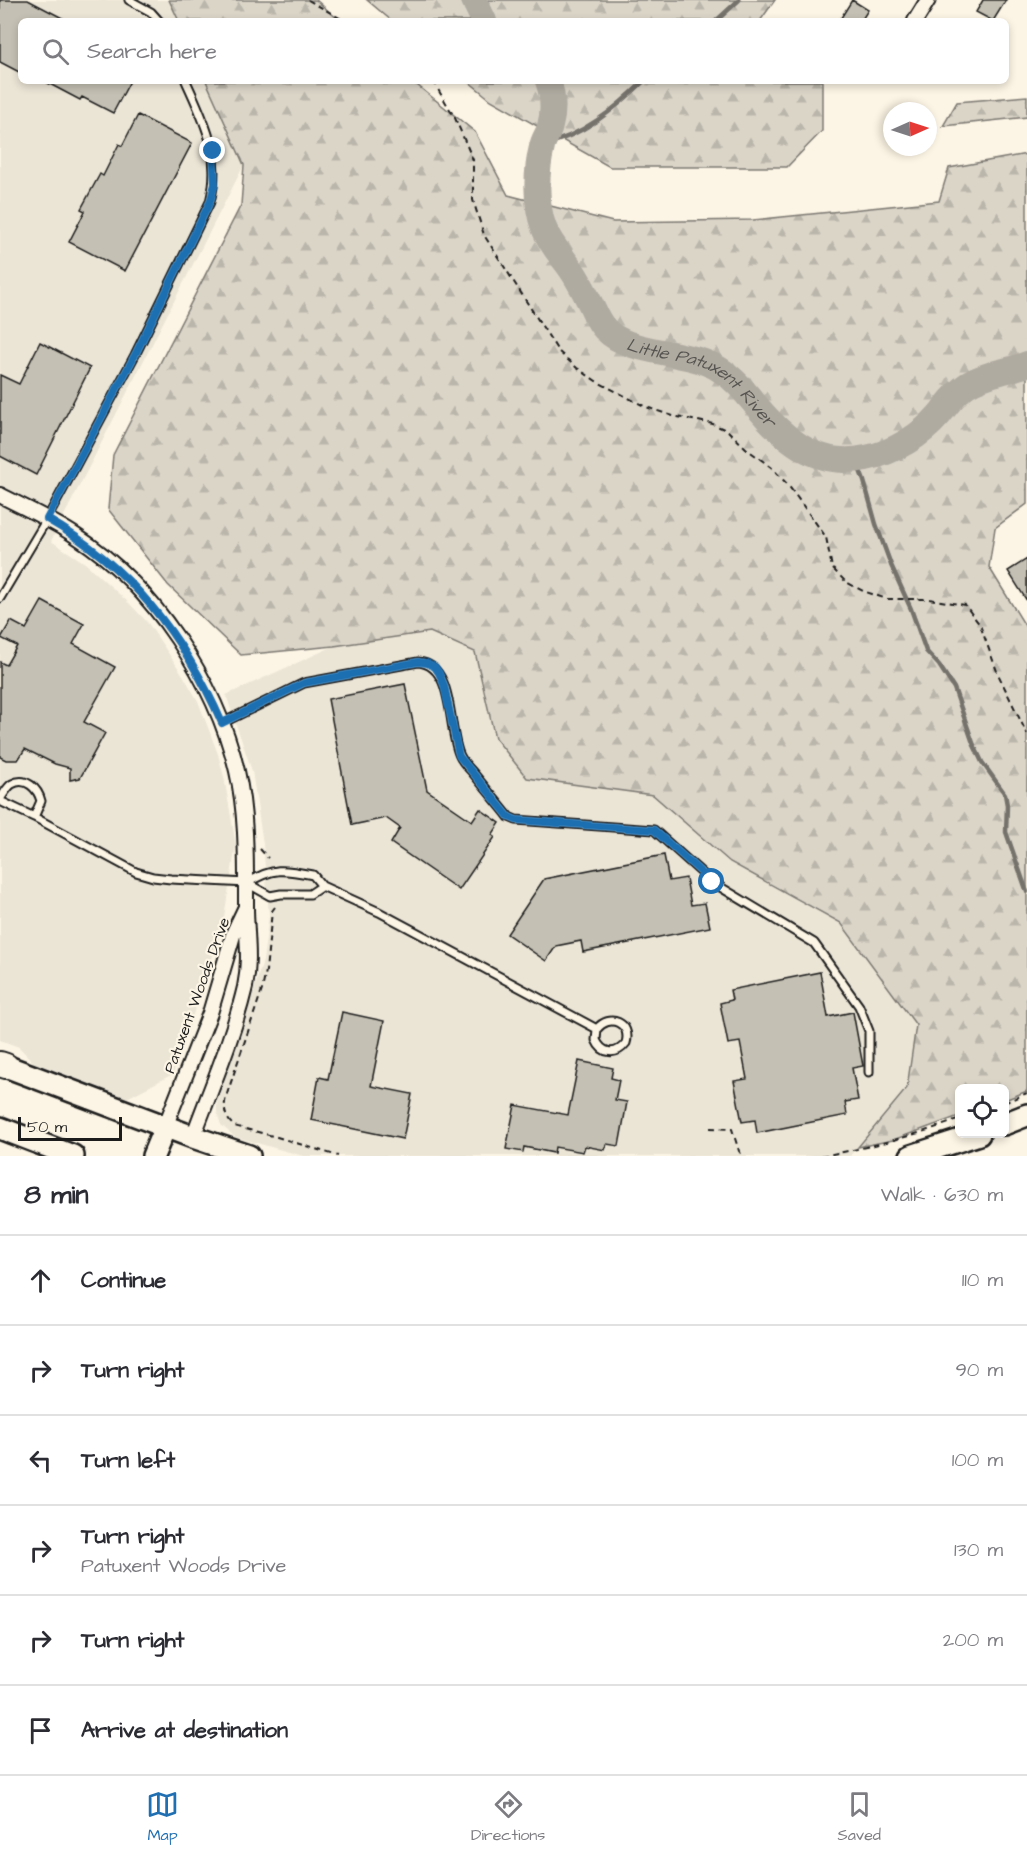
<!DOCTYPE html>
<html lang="en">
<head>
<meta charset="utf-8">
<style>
  :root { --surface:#fff; --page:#f2f2f3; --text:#2b2b33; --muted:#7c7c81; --line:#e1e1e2; --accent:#1f6fb2 }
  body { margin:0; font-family:"Architects Daughter",sans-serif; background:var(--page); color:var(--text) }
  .controls { position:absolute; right:18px; bottom:18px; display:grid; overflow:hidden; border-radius:9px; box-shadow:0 3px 9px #0003 }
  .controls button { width:54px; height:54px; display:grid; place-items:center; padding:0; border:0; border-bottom:2px solid var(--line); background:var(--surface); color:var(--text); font:30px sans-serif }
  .compass { position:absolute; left:883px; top:102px; width:54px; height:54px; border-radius:50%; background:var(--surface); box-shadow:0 3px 9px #0003; rotate:87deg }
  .scale { position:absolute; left:18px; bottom:15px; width:104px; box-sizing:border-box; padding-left:6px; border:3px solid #1c1c1c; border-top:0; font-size:16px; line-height:21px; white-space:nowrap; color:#1c1c1c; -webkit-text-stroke:4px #fcf5e5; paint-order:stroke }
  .stop { position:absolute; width:18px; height:18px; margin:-14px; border:4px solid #1f6fb2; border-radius:50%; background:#fff }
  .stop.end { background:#1f6fb2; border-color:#fff; box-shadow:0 2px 6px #0008 }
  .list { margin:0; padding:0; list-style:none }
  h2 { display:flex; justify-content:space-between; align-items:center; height:78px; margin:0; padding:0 24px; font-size:26px }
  h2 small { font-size:20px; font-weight:400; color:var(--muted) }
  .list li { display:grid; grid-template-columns:39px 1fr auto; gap:18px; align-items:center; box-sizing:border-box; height:90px; padding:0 24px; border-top:2px solid var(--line) }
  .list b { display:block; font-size:22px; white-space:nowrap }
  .list p { margin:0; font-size:20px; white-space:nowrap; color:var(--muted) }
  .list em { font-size:20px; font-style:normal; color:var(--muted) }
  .icon { flex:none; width:33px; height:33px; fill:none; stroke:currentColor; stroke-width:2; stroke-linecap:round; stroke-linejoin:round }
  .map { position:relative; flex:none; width:1027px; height:1156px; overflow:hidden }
  .search { position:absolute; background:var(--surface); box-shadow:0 3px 9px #0003; left:18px; right:18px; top:18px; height:66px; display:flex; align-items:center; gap:15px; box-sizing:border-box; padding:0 21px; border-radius:9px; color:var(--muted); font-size:22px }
  .sheet { height:618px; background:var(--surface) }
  nav { display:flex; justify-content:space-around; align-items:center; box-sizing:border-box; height:84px; border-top:2px solid var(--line); background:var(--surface); font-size:16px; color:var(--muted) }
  nav a { display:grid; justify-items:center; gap:3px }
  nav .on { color:var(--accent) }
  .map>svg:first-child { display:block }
  .built { fill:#ebe5d6 }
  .forest { fill:url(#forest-firs); stroke:#7c7872; stroke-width:1.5 }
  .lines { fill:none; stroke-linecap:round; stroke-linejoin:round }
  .stream { stroke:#75726c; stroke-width:4.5 }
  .river { stroke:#b0aba1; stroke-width:26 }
  .building { fill:#c4c0b3; stroke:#1c1c1c; stroke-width:1.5 }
  .lane-casing { stroke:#1c1c1c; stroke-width:11 }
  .street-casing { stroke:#1c1c1c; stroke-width:18 }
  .primary-casing { stroke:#1c1c1c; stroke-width:26 }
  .highway-casing { stroke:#1c1c1c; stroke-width:28 }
  .path { stroke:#1c1c1c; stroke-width:2; stroke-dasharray:6 4.5; stroke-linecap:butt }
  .lane { stroke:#fcf5e5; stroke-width:7 }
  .street { stroke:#fcf5e5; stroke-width:14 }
  .primary { stroke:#fcf5e5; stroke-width:21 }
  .highway { stroke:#fcf5e5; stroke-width:24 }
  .route { stroke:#1f6fb2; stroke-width:8 }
  .labels { text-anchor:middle; stroke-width:4.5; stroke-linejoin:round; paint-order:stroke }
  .street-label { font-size:16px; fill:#1c1c1c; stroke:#fcf5e5 }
  .water-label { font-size:18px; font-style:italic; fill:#575551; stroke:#fcf5e5 }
</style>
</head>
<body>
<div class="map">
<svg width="1027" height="1156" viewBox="0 0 1027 1156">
  <defs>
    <pattern id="forest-firs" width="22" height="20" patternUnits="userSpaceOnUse" patternTransform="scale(1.5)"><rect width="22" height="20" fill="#dbd5c8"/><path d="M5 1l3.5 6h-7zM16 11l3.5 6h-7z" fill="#bbb6ab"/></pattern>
  </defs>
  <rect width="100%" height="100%" fill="#fcf5e5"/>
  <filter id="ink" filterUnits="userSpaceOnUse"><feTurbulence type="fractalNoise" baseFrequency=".0167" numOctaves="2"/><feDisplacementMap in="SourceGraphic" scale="12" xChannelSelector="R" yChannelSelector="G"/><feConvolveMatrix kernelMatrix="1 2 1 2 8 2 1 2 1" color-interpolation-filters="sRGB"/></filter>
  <g filter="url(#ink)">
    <path class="built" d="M0 0H169L179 21H21V81H206L244 165 51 541 85 563 129 603 148 623 183 675 198 701 218 754 224 777 236 845 222 929 173 1074 127 1098 34 1063 19 1047 0 1040Z
      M430 632 476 652 495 738 527 778 652 795 730 862 841 923 916 1025 907 1088 850 1156H303L235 1137 221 1125 217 1112V1102L263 961 269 915 263 844 252 771 226 695 334 646Z"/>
    <path class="forest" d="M169 0H316L340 21H179Z
      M367 0H775L760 21H392Z
      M206 81H412L475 132 508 195 613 222 753 220 939 201 949 168 1027 154V504L995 528 989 567 1027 629V1091L1005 1100 1004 1088H960L959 1116 893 1140 858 1147 907 1088 916 1025 841 923 730 862 653 795 527 778 495 738 475 652 430 632 334 646 241 655 168 585 108 509 113 455 241 205 244 165Z
      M468 81H822V131L787 167H610L491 100Z
      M1027 96V117L943 126 957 102Z"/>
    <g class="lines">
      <path class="stream" d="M716 21 739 0
        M542 145C583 136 615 109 644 81
        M856 460 864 481 876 524 891 565 911 609 926 651 939 665 954 688 973 743 982 762 1005 794 1007 805 1006 832 1027 892"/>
      <g class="river">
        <path d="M474 0 484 21"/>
        <path id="s1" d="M548 81C553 95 554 111 550 126 549 133 543 139 542 147 536 171 535 204 544 228 550 244 562 256 571 269 578 279 584 291 589 301 594 310 597 321 605 329 630 356 687 349 719 369 739 381 751 401 767 418 794 447 824 467 866 458 893 453 922 435 939 415 948 404 955 393 967 385 986 373 1007 372 1027 364"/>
      </g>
    </g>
    <path class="building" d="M0 0H28L68 21H21V73L0 62Z
      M852 0 868 10 861 21H839Z
      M983 0H1006L993 21 976 12Z
      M44 81H130L113 113 82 97 80 100Z
      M138 115 192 143 125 271 69 242 85 211 81 209 100 174 103 176 119 144 122 146Z
      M40 342 90 368 36 475 0 456V375L19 384Z
      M1027 559V601L1008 571Z
      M42 601 84 624 73 644 115 667 84 722 105 733 80 778 70 780V768L55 764 25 749 18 760H6L0 757V662L6 665 17 646 1 638 11 621 26 629Z
      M405 684 427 790 472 821 480 809 500 823 492 835 495 837 459 890 391 843 400 828 386 818 352 825 328 699Z
      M664 855 669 881 686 878 691 905 705 903 710 927 583 952 581 941 556 946 546 961 507 934 544 879Z
      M820 972 828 1017 853 1012 863 1066 852 1068 858 1100 845 1102 847 1115 757 1133 755 1120 742 1122 734 1081 747 1079 740 1042 728 1044 720 1003 732 1000 730 990Z
      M342 1012 384 1021 371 1086 412 1094 403 1139 311 1120 319 1077 328 1079Z
      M579 1061 613 1068 611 1078 619 1080 615 1100 627 1102 619 1146 607 1144 605 1150 585 1146 583 1152 555 1147 554 1153 524 1147 523 1152 506 1149 515 1105 568 1115Z"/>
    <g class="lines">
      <g class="lane-casing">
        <path id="lane" d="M129 0 151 12 159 21
          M0 598 47 519 135 355 210 202C222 155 205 123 186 81
          M222 723 304 683 418 662C456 665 447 731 460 756 463 763 470 769 474 774 486 789 498 803 509 817L516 820 654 830 712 882 814 943 859 1006 869 1031V1072
          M0 799C4 794 7 787 12 784 26 776 38 789 41 801L34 817 136 872 153 877 171 879 247 883 270 896 281 894H310L322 886
          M0 801 34 817
          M247 883C274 867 283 869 313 875L322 886 379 912 597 1029C609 1013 632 1023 626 1043 616 1056 602 1054 596 1040L597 1029"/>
      </g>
      <g class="street-casing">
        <path id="street" d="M915 21 928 0
          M0 495C25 508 52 520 76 536 153 585 216 682 237 771 247 815 246 860 246 906 246 935 251 958 245 987 233 1038 211 1088 193 1137
          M165 1127 210 1013 234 932 245 909"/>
      </g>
      <g class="primary-casing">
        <path id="primary" d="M0 1064 193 1137 249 1156
          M1004 1124 1027 1115
          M0 1128 73 1156
          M153 1156 165 1127
          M911 1156 979 1134"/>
      </g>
      <g class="highway-casing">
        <path id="highway" d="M0 1064 6 1066"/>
      </g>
      <path class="path" d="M308 0 345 21
        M433 81 455 118 473 160V200L484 235 558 351 577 368 596 381 646 407 673 416 713 424 728 431 748 450 771 467 788 485 826 537 832 568 846 582 863 591 887 599H929L965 605 980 625 998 674 1027 734
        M260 849 268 858
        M275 907 272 911 266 971 262 990 226 1097C223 1109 225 1118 234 1126L277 1137 338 1156
        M1004 1103 1027 1093
        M710 1128 732 1129 739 1151 743 1156
        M821 1156C868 1148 914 1136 960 1119"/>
      <use href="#lane" class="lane"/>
      <use href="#street" class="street"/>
      <use href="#primary" class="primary"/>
      <use href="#highway" class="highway"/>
    </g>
  </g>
  <g class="lines" filter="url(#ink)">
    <path class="route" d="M213 151 215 184 210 202 135 355 47 519C130 566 184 636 222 723L304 683 418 662 427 663 435 667 439 673 444 685 459 756 509 817 516 820 654 830 712 882"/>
  </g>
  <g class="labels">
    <g class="street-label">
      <text transform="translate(196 995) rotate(-70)" y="6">Patuxent Woods Drive</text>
    </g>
    <g class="water-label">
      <text dy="6" stroke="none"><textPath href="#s1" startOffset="382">Little Patuxent River</textPath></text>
    </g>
  </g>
</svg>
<div class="controls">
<button><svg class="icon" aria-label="locate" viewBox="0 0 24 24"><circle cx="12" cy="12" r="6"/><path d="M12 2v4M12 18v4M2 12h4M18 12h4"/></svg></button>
</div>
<svg class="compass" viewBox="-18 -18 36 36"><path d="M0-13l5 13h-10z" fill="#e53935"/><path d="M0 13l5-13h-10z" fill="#7c7c81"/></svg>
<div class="scale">50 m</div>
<div class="stop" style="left:712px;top:882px"></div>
<div class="stop end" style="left:213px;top:151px"></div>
<div class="search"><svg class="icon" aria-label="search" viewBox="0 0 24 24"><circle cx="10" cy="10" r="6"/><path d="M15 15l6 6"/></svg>Search here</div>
</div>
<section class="sheet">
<h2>8 min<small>Walk · 630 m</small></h2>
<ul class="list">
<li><svg class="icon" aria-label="ahead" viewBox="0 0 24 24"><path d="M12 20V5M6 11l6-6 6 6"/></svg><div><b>Continue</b></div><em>110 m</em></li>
<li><svg class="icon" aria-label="right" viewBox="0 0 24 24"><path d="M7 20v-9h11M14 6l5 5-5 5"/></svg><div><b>Turn right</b></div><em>90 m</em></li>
<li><svg class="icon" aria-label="left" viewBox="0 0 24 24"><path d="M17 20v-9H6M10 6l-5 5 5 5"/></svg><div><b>Turn left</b></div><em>100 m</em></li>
<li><svg class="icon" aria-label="right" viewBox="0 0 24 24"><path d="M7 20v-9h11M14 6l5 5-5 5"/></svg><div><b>Turn right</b><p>Patuxent Woods Drive</p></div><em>130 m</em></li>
<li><svg class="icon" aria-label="right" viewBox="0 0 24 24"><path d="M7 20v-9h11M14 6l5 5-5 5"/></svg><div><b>Turn right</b></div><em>200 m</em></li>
<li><svg class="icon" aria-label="arrive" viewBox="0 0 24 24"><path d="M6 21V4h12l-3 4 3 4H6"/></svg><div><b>Arrive at destination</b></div></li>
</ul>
</section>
<nav>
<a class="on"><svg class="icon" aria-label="map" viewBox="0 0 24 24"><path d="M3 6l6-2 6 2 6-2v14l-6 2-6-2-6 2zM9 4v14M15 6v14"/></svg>Map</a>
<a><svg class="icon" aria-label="directions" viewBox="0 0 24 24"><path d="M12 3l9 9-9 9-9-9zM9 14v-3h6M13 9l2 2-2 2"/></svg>Directions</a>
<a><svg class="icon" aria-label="saved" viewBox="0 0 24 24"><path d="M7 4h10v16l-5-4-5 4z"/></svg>Saved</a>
</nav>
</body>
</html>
